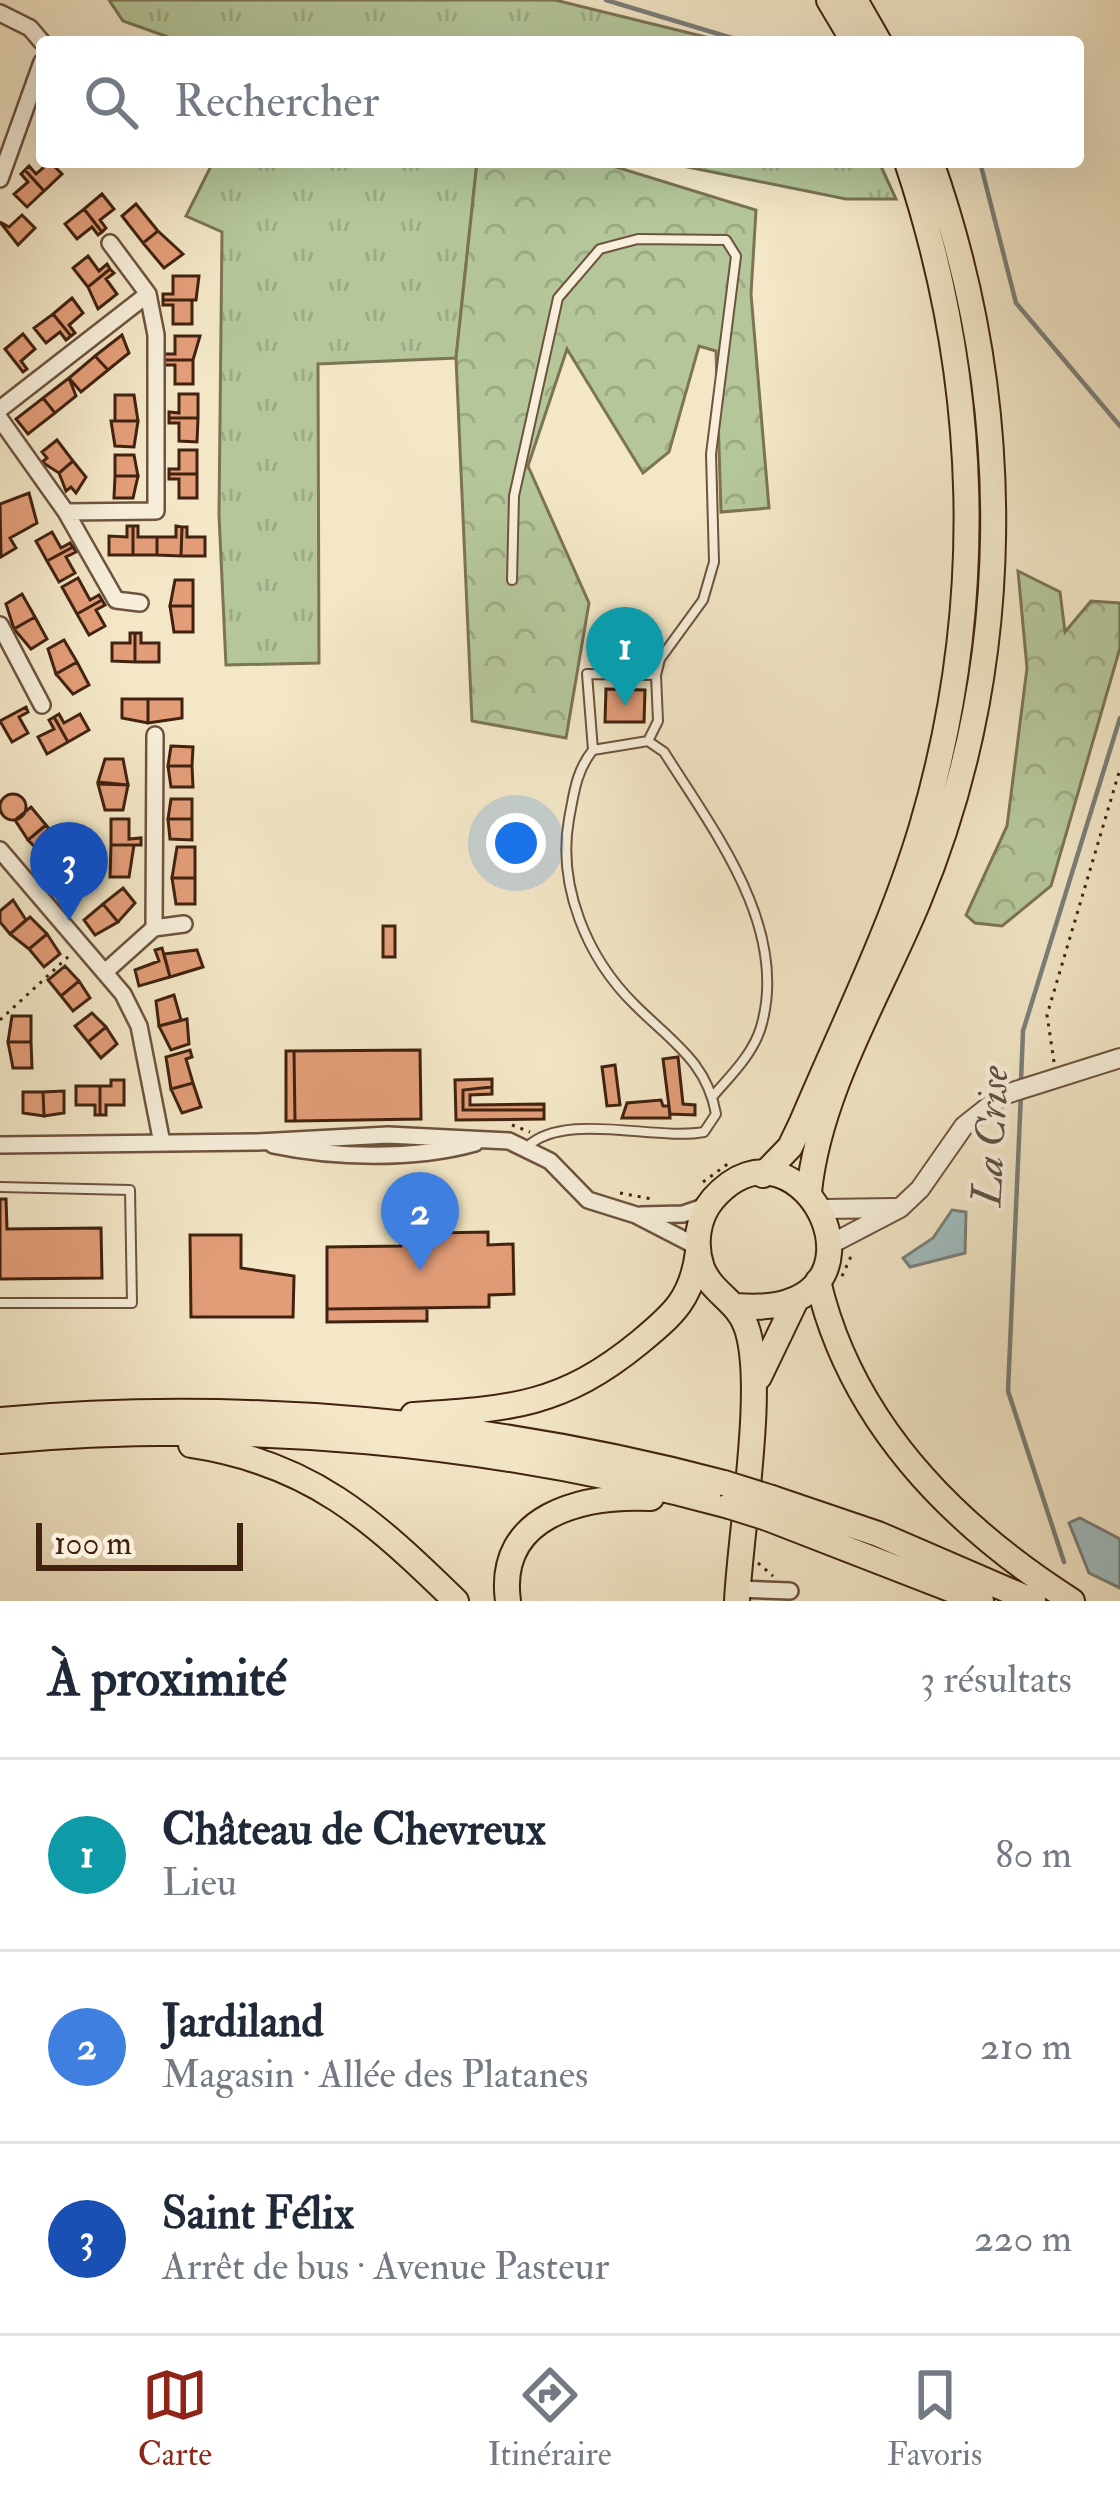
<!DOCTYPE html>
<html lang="fr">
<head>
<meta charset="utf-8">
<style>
  :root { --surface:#fff; --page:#f2f2f3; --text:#1f2937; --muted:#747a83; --line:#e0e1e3; --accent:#8f2418 }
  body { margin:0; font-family:"IM FELL Double Pica",serif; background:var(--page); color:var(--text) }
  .scale { position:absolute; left:36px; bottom:30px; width:207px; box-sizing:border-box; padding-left:12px; border:6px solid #412210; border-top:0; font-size:33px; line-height:42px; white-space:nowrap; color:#412210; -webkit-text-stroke:9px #f7efdb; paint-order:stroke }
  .you { position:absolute; left:516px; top:843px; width:42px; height:42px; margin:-30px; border:9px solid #fff; border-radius:50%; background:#1a73e8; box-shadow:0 0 0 18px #1a73e833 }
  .badge { display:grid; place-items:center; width:78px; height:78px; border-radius:50%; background:var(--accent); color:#fff; font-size:39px; font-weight:700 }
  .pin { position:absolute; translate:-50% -99px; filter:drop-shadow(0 3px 6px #0008) }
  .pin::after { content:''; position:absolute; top:63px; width:42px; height:36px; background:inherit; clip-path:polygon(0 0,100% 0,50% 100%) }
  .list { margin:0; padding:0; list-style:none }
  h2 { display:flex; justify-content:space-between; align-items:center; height:156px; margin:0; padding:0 48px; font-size:51px }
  h2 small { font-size:39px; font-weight:400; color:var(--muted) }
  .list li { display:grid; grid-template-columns:78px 1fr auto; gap:36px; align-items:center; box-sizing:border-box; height:192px; padding:0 48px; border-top:3px solid var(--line) }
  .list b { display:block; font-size:45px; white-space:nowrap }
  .list p { margin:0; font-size:39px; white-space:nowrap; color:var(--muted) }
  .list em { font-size:39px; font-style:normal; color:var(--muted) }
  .icon { flex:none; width:66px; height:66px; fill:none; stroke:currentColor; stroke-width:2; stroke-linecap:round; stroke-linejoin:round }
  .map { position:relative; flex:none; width:1120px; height:1601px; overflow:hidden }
  .search { position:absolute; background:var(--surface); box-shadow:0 12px 48px #0002; left:36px; right:36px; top:36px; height:132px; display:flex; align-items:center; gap:30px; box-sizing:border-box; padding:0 42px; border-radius:12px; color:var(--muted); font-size:45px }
  .sheet { height:732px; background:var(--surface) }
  nav { display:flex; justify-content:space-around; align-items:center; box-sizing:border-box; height:168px; border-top:3px solid var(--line); background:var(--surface); font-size:33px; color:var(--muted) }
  nav a { display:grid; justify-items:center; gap:6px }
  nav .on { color:var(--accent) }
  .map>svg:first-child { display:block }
  .grass { fill:url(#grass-tufts); stroke:#7b7455; stroke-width:3 }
  .forest { fill:url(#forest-crowns); stroke:#7b7455; stroke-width:3 }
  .water { fill:#a0bdc0; stroke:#7a7f7a; stroke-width:3 }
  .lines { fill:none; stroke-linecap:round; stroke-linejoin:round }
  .stream { stroke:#7a7f7a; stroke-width:4.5 }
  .building { fill:#e39e79; stroke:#412210; stroke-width:3 }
  .service-casing { stroke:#6e533e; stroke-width:12 }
  .minor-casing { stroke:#6e533e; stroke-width:20 }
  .tertiary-casing { stroke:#6e533e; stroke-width:22 }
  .primary-casing { stroke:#412210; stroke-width:28 }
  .trunk-casing { stroke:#412210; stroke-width:28 }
  .path { stroke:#412210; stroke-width:3; stroke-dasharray:3 6; stroke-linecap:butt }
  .service { stroke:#f7efdb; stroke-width:8 }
  .minor { stroke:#f7efdb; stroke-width:15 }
  .tertiary { stroke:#f7efdb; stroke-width:18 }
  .primary { stroke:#f3e7c7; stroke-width:24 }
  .trunk { stroke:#f3e7c7; stroke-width:24 }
  .trunk-bridge-casing { stroke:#412210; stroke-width:28; stroke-linecap:butt }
  .trunk-bridge { stroke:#f3e7c7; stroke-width:24 }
  .labels { text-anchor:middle; stroke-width:9; stroke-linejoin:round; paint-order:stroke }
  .water-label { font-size:42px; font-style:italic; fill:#5e5045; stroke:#f7efdb }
</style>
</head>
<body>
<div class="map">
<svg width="1120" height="1601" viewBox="0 0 1120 1601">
  <defs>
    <pattern id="grass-tufts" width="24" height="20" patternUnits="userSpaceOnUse" patternTransform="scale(3)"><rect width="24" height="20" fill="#b5c79a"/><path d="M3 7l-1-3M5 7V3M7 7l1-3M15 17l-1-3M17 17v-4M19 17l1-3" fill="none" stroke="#9dab84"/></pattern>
    <pattern id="forest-crowns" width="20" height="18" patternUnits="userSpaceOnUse" patternTransform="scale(3)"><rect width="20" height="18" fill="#b5c79a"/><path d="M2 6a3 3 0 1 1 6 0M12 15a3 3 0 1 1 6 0" fill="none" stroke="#9dab84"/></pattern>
  </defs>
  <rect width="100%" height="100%" fill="#f3e7c7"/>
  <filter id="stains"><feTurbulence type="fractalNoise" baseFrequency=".00167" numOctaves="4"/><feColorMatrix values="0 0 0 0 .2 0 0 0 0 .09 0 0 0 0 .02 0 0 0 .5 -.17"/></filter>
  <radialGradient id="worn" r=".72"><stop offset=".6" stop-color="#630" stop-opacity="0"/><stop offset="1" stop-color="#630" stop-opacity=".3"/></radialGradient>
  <path class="grass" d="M109 0H555L726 42H182L123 21Z
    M213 162H477L456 358 318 364 319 663 226 665 219 515 222 232 186 216Z
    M663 162H879L896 199H846Z"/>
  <path class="forest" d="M477 162H600L756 210 751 294 769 508 721 512 716 351 699 346 669 452 643 473 567 349 528 466 589 603 566 738 472 721 456 358Z
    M1018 571 1060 592 1065 632 1091 601 1120 603V648L1051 886 1002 926 975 923 966 915 1007 826 1027 668Z"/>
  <path class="water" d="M952 1210 966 1212 965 1253 910 1267 903 1258 933 1238Z
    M1080 1518 1120 1539V1588L1089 1573 1069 1523Z"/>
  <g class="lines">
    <path class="stream" d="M606 0 745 42
      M980 162 1016 303 1120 426
      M1021 1081 1023 1031 1120 718
      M1021 1093 1008 1391 1064 1562"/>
  </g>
  <path class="building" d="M50 162 62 174 44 191 25 170 29 166 36 174Z
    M25 170 44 191 27 207 14 194 28 182 21 174Z
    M102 194 114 209 100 220 106 228 102 232 84 209Z
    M136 204 158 231 143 243 122 216Z
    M84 209 102 232 98 235 92 227 77 239 65 224Z
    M22 215 35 228 18 245 0 222 9 227Z
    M158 231 183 254 164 268 143 243Z
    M88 256 99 271 107 264 110 269 88 287 73 268Z
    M110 269 114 273 106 279 117 294 98 309 88 287Z
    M173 276H199L196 300H163V294H173Z
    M72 298 83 313 69 325 75 333 71 336 53 314Z
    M163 300H192V324H173V305H163Z
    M53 314 71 336 66 340 60 332 46 343 34 328Z
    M23 334 35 349 21 361 27 369 23 372 5 349Z
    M122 335 129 353 108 370 95 356Z
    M175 336H200L193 360H164V354H175Z
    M95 356 108 370 81 392 69 378Z
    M164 360H193V384H175V365H164Z
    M69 378 76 396 55 413 43 398Z
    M179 394H198V418H169V412L179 413Z
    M115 395H134L138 421H115Z
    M43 398 55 413 28 434 16 419Z
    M169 418H198L197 442 179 441V423H169Z
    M111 421H138L134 447 115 446Z
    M57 440 73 461 59 473 42 462 47 458 42 452Z
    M179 450H197V474H169V469H179Z
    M115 455H134L138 476H115Z
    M73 461 86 477 76 493 71 487 66 491 59 473Z
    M169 474H197V498H179V479H169Z
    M115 476H138L133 498H114Z
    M29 493 37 523 10 538 16 548 1 557 0 504Z
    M127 526H133V555H109V536L127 537Z
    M133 526H138V537H157V555H133Z
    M176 526 182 527 181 556 157 555V537H176Z
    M182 527H187V537H205V556H181Z
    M52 532 61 548 70 543 73 547 47 561 36 541Z
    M73 547 76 552 66 557 75 573 59 582 47 561Z
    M78 578 90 600 99 595 102 600 77 614 62 587Z
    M175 580H193V606H170Z
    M22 594 35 617 14 629 6 604Z
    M102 600 105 605 96 610 105 626 89 635 77 614Z
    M170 606H193V632H174Z
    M35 617 47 639 31 649 14 629Z
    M130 633H135V662L112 661V643H130Z
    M135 633H141V643H159V662H135Z
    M64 640 77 662 56 674 48 649Z
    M77 662 89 685 73 694 56 674Z
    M606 689 645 690 644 722H605Z
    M122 699H148V723L122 718Z
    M148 699H182V718L148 723Z
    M26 707 28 712 19 717 28 733 12 742 0 721Z
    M59 714 64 723 80 714 89 730 68 742 54 717Z
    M54 717 68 742 47 754 38 737 54 729 49 720Z
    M171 746 193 747 192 766H168Z
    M105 759H123L128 785 98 782Z
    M168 766H192L193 787H171Z
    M98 784 128 785 123 810H105Z
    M0 807a13 13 0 1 1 26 0a13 13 0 1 1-26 0Z
    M171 799H192V819H168Z
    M31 807 46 825 28 840 15 820Z
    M111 819H129V839L141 838V845H111Z
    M168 819H192V840L170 839Z
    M46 825 61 844 45 857 28 840Z
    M111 845H134L129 877H110Z
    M59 846 74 864 56 879 43 859Z
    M177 847H195V878H172Z
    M74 864 89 883 73 896 56 879Z
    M172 878H195V904H176Z
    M123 888 135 903 118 922 103 904Z
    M13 900 26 920 10 934 0 922V911Z
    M103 904 118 922 95 935 84 920Z
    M30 917 47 934 29 949 10 934Z
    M383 926H395V957H383Z
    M47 934 60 954 44 967 29 949Z
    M162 948 170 977 139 986 135 970 159 961 155 950Z
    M197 950 203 967 170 977 164 954Z
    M65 966 79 981 61 996 48 980Z
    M79 981 90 998 73 1011 61 996Z
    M174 995 181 1020 159 1026 156 1001Z
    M92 1013 106 1027 88 1042 75 1026Z
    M12 1016H31V1042H8Z
    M187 1019 189 1044 171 1050 159 1026Z
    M106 1027 117 1044 101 1058 88 1042Z
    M8 1042H31L32 1068H13Z
    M190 1050 192 1057 186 1059 193 1083 171 1089 166 1057Z
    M420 1050 421 1119 295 1121 294 1051Z
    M286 1051H294L295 1121H286Z
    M678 1057 683 1104 695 1105V1115L670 1114 663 1059Z
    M615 1065 620 1105 607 1106 602 1067Z
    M492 1079V1087L463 1090V1110H544V1119L456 1120 455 1080Z
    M111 1080H124V1105H106V1115H100V1086H111Z
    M193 1083 201 1107 182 1113 171 1089Z
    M76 1086H100V1115H95V1105H76Z
    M492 1087V1094L470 1095V1105L544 1104V1110H463V1090Z
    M64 1091V1113L44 1116 43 1092Z
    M23 1092H43L44 1116 23 1113Z
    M661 1100 663 1106H669L670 1118H622L627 1103Z
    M0 1199H6L7 1229 101 1228 102 1278 0 1279Z
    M401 1222H439L438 1233 488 1232V1245L513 1244 514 1294 489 1295V1307L327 1309V1247L401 1246Z
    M190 1235H241V1268L294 1276 293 1317H191Z
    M427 1308V1321L327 1322V1309Z"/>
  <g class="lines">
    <g class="service-casing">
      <path id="service" d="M512 580 514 496 558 298 600 249 638 239 726 240 736 256 711 454 714 562 703 600 660 659 656 675
        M593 750 587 674 656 675 658 721 648 741
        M527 1147C564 1111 655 1141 704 1132L716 1114C707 1062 671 1041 635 1005 587 958 557 886 569 819 574 793 576 771 593 750L648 741 664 752C713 830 790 928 761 1027 753 1054 731 1075 713 1096
        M0 1187 130 1190 132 1303H0"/>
    </g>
    <g class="minor-casing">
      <path id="minor" d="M0 13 30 28 42 42
        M0 179 42 62
        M110 243 148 294
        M0 409 148 294 156 335V511L66 512
        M0 419 66 512 116 600 140 603
        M0 625 42 705
        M0 850 123 994 139 1026 162 1143
        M154 928 184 924
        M105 972 154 928 155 735
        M0 1145 258 1142 388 1135 509 1141 550 1161 588 1200 636 1215 698 1247
        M273 1145C334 1158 414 1160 475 1143
        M641 1215 683 1214 709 1205
        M738 1589 790 1591"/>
    </g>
    <g class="tertiary-casing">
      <path id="tertiary" d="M823 1209 895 1208
        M831 1244 900 1208 920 1189 964 1126 1003 1095 1120 1058"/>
    </g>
    <g class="primary-casing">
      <path id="primary" d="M736 1306C911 1321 802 1097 713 1199 697 1218 694 1245 702 1268 712 1293 737 1301 746 1326 767 1381 740 1534 737 1601
        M759 1377 796 1300"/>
    </g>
    <g class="trunk-casing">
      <path id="trunk" d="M829 0 854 42
        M855 0 879 42
        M763 1175 790 1147 802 1122C843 1025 892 927 922 826 987 605 980 380 907 162
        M809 1192C819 1092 880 994 918 902 1016 666 1016 403 931 162
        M818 1281C851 1423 953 1525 1072 1601
        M413 1415C510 1409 562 1406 640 1342 674 1314 692 1298 698 1252
        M0 1420C242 1398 490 1421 724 1483
        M0 1441C243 1419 493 1442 729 1506
        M191 1445C311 1463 373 1520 456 1601
        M772 1498 878 1534 1033 1601
        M767 1518 981 1601
        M508 1601C496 1514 584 1495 651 1498"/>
    </g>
    <path class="path" d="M0 1020 69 956
      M1054 1062 1047 1015 1120 769
      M512 1125 530 1132
      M703 1182 729 1163
      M620 1193 652 1199
      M842 1276 853 1252
      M758 1563 773 1576"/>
    <use href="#service" class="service"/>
    <use href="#minor" class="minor"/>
    <use href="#tertiary" class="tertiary"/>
    <use href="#primary" class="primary"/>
    <use href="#trunk" class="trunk"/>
    <g class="trunk-bridge-casing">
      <path id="trunk-bridge" d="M724 1483 772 1498
        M729 1506 767 1518"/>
    </g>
    <use href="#trunk-bridge" class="trunk-bridge"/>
  </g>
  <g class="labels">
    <g class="water-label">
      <text transform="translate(989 1136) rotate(-87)" y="15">La Crise</text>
    </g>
  </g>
  <rect width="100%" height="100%" filter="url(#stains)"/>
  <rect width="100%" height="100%" fill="url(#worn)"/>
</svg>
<div class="scale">100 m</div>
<div class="you"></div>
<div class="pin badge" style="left:625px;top:706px;background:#0f9aa8">1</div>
<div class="pin badge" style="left:420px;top:1271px;background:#3f7fe0">2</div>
<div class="pin badge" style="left:69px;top:921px;background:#1a4fb4">3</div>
<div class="search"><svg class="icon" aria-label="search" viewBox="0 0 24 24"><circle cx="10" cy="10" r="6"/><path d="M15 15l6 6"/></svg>Rechercher</div>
</div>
<section class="sheet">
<h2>À proximité<small>3 résultats</small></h2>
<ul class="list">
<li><span class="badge" style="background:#0f9aa8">1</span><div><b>Château de Chevreux</b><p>Lieu</p></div><em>80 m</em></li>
<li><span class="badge" style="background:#3f7fe0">2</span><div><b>Jardiland</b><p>Magasin · Allée des Platanes</p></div><em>210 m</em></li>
<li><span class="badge" style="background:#1a4fb4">3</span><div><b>Saint Félix</b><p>Arrêt de bus · Avenue Pasteur</p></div><em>220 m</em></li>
</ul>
</section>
<nav>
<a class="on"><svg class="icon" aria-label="map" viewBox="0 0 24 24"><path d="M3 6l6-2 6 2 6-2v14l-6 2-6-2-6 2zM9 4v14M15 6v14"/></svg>Carte</a>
<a><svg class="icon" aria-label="directions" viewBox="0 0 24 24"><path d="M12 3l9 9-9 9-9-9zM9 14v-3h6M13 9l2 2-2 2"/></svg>Itinéraire</a>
<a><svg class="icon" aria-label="saved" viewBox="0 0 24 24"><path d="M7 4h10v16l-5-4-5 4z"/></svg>Favoris</a>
</nav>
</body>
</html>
